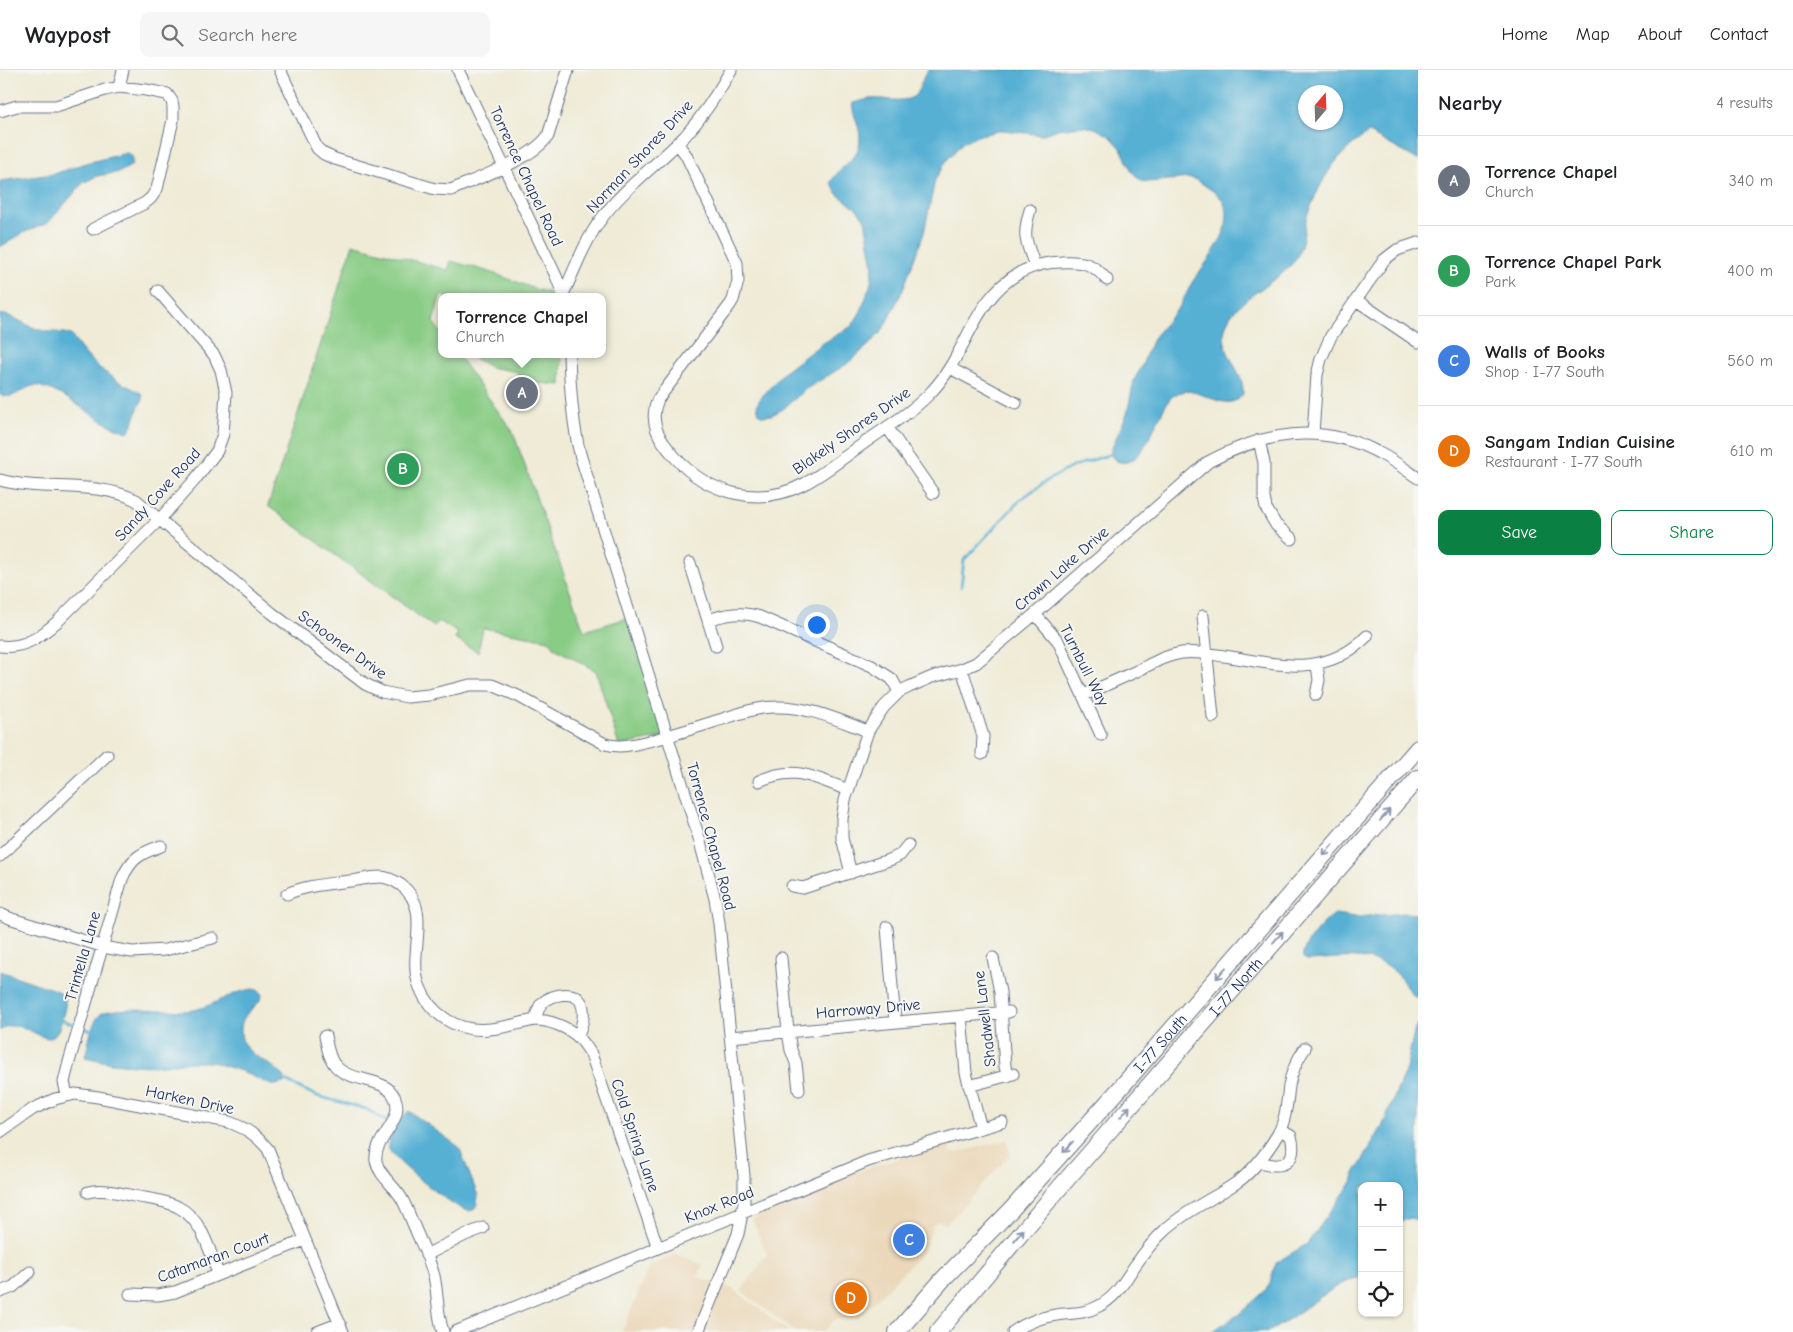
<!DOCTYPE html>
<html lang="en">
<head>
<meta charset="utf-8">
<style>
  :root { --surface:#fff; --page:#f6f6f6; --text:#202124; --muted:#757577; --line:#e0e0e0; --accent:#0b8043 }
  body { margin:0; font-family:"Comic Neue",sans-serif; background:var(--page); color:var(--text) }
  .controls { position:absolute; right:15px; bottom:15px; display:grid; overflow:hidden; border-radius:10px; box-shadow:0 1px 4px #0004 }
  .controls button { width:45px; height:45px; display:grid; place-items:center; padding:0; border:0; border-bottom:1px solid var(--line); background:var(--surface); color:var(--text); font:25px sans-serif }
  .compass { position:absolute; left:1298px; top:15px; width:45px; height:45px; border-radius:50%; background:var(--surface); box-shadow:0 1px 4px #0004; rotate:19deg }
  .you { position:absolute; left:816px; top:554px; width:18px; height:18px; margin:-12px; border:4px solid #fff; border-radius:50%; background:#1a73e8; box-shadow:0 0 0 8px #1a73e833 }
  .badge { display:grid; place-items:center; width:32px; height:32px; border-radius:50%; background:var(--accent); color:#fff; font-size:16px; font-weight:700 }
  .pin { position:absolute; translate:-50% -50%; border:2px solid #fff; box-shadow:0 1px 5px #0006 }
  .popup { position:absolute; left:438px; top:223px; width:168px; height:65px; box-sizing:border-box; display:grid; place-content:center; border-radius:10px; background:var(--surface); filter:drop-shadow(0 1px 4px #0005); font-size:16px; white-space:nowrap; color:var(--muted) }
  .popup b { font-size:19px; color:var(--text) }
  .popup::after { content:''; position:absolute; left:50%; top:100%; margin-left:-10px; border:10px solid transparent; border-top-color:var(--surface) }
  .list { margin:0; padding:0; list-style:none }
  h2 { display:flex; justify-content:space-between; align-items:center; height:65px; margin:0; padding:0 20px; font-size:21px }
  h2 small { font-size:16px; font-weight:400; color:var(--muted) }
  .list li { display:grid; grid-template-columns:32px 1fr auto; gap:15px; align-items:center; box-sizing:border-box; height:90px; padding:0 20px; border-top:1px solid var(--line) }
  .list b { display:block; font-size:19px; white-space:nowrap }
  .list p { margin:0; font-size:16px; white-space:nowrap; color:var(--muted) }
  .list em { font-size:16px; font-style:normal; color:var(--muted) }
  .actions { display:flex; gap:10px; padding:15px 20px }
  .actions a { flex:1; padding:11px 0; border:1px solid var(--accent); border-radius:10px; text-align:center; font-size:18px; color:var(--accent) }
  .actions .main { background:var(--accent); color:#fff }
  .icon { flex:none; width:28px; height:28px; fill:none; stroke:currentColor; stroke-width:2; stroke-linecap:round; stroke-linejoin:round }
  .map { position:relative; flex:none; width:1418px; height:1262px; overflow:hidden }
  header { display:flex; align-items:center; gap:30px; box-sizing:border-box; height:70px; padding:0 25px; background:var(--surface); border-bottom:1px solid var(--line) }
  header strong { font-size:24px }
  nav { display:flex; gap:28px; margin-inline-start:auto; font-size:18px }
  .search { width:350px; height:45px; background:var(--page); display:flex; align-items:center; gap:12px; box-sizing:border-box; padding:0 18px; border-radius:10px; color:var(--muted); font-size:19px }
  main { display:flex }
  aside { flex:1; background:var(--surface) }
  .map>svg:first-child { display:block }
  .built { fill:#ebd8ba }
  .green { fill:#89cc85; stroke:#527e72 }
  .water { fill:#56b0d4; stroke:#387099; fill-rule:evenodd }
  .lines { fill:none; stroke-linecap:round; stroke-linejoin:round }
  .stream { stroke:#56b0d4; stroke-width:2.5 }
  .minor-casing { stroke:#657188; stroke-width:13 }
  .highway-casing { stroke:#657188; stroke-width:18 }
  .minor { stroke:#fff; stroke-width:11 }
  .highway { stroke:#fff; stroke-width:16 }
  .oneway { stroke:#8d97ae }
  .labels { text-anchor:middle; stroke-width:4; stroke-linejoin:round; paint-order:stroke }
  .street-label { font-size:16px; fill:#1b2f5e; stroke:#f6f6f2 }
</style>
</head>
<body>
<header>
<strong>Waypost</strong>
<div class="search"><svg class="icon" aria-label="search" viewBox="0 0 24 24"><circle cx="10" cy="10" r="6"/><path d="M15 15l6 6"/></svg>Search here</div>
<nav><a>Home</a><a>Map</a><a>About</a><a>Contact</a></nav>
</header>
<main>
<div class="map">
<svg width="1418" height="1262" viewBox="0 0 1418 1262">
  <rect width="100%" height="100%" fill="#f6f6f2"/>
  <filter id="ink" filterUnits="userSpaceOnUse"><feTurbulence type="fractalNoise" baseFrequency=".02" numOctaves="2"/><feDisplacementMap in="SourceGraphic" scale="10" xChannelSelector="R" yChannelSelector="G"/><feConvolveMatrix kernelMatrix="1 2 1 2 8 2 1 2 1" color-interpolation-filters="sRGB"/></filter>
  <filter id="wash" filterUnits="userSpaceOnUse"><feTurbulence type="fractalNoise" baseFrequency=".0096" numOctaves="4" result="noise"/><feDisplacementMap in="SourceGraphic" scale="20" xChannelSelector="R" yChannelSelector="G"/><feGaussianBlur stdDeviation="1.12" result="paint"/><feColorMatrix in="noise" values="0 0 0 0 0 0 0 0 0 0 0 0 0 0 0 0 0 1.4 0 .05"/><feComposite in="paint" operator="in"/></filter>
  <g filter="url(#wash)">
    <rect width="100%" height="100%" fill="#efebd6"/>
    <path class="built" d="M1007 1070 1010 1085 946 1155 940 1151 933 1154 924 1181 858 1248 834 1250 824 1262H795L741 1221 767 1185 752 1149 855 1102 948 1073 951 1084Z
      M674 1184 703 1195 698 1207 735 1220 789 1262H622L649 1197Z"/>
    <path class="green" d="M353 174 448 200 451 191 490 202 538 220 557 225V227H445L441 224 433 252 442 264V284H457L513 362 584 561 631 547 667 666 619 676 596 601 556 579 549 570 483 558 478 582 455 569 458 563 439 551 434 557 268 436Z
      M467 284H562L561 315 518 311V302L490 297Z"/>
    <path class="water" d="M929 0H1418V90L1369 63C1341 80 1327 100 1314 129 1312 136 1307 143 1306 150 1303 165 1303 178 1295 190 1280 212 1234 229 1226 255 1217 283 1245 299 1243 324 1225 349 1195 308 1173 326 1157 339 1145 403 1117 391 1112 389 1111 384 1111 379L1127 344 1134 310 1142 296 1147 282 1154 267 1180 236 1193 211 1211 186 1222 167 1226 157 1227 141 1223 131 1217 124 1197 110 1190 108 1149 112 1141 111 1132 102 1121 78 1111 67 1095 58 1081 56 1058 59 1041 65 1003 60 980 65 962 73 946 91 935 110 924 163 902 222 882 261 869 275 847 294 806 319 783 339 772 345 763 346 759 344 757 335 760 329 784 302 820 275 852 256 861 241 871 213 873 196 865 150 857 139 837 124 831 112C838 99 853 92 858 79 865 60 850 43 853 33 858 32 864 30 869 29 882 27 901 34 913 27 921 22 920 9 929 0ZM1306 22H1336V52H1306Z
      M127 83 132 86V95L120 102 97 106 83 113 48 153 25 162 0 177V111L54 104 86 93Z
      M0 244C15 246 26 256 40 260 50 263 61 261 71 265 84 285 97 298 118 311 126 316 135 319 142 324L143 329C135 341 136 351 128 362 96 354 72 324 39 316 24 313 16 332 0 325Z
      M1405 843 1418 844V929C1408 922 1404 910 1395 902 1372 881 1337 889 1308 890L1303 888C1300 877 1325 850 1335 844L1355 847Z
      M0 901 58 921C64 925 66 929 65 937 53 995 40 953 7 956L0 961Z
      M253 919 260 921 262 926C258 937 247 940 243 950 241 954 241 958 241 962 241 989 278 990 286 1012L276 1015H271L241 1001 212 992H189L156 996 134 995 111 993 85 987C88 976 92 950 101 944 112 936 165 940 181 941 208 942 227 922 253 919Z
      M1418 953V1150L1410 1148 1399 1153V1116H1362V1208C1344 1204 1289 1253 1269 1261 1261 1262 1222 1262 1211 1262L1238 1245 1264 1222 1270 1214 1274 1198 1277 1192 1307 1174 1352 1112 1354 1105 1382 1057 1406 999 1415 958Z
      M409 1041 459 1077 478 1126 477 1135 473 1140C469 1141 469 1141 465 1140 453 1136 390 1089 388 1077 387 1069 402 1046 409 1041Z"/>
    <g class="lines">
      <path class="stream" d="M961 517 964 490 1021 429 1048 410 1074 396 1111 384
        M60 949 76 955
        M83 958 95 961
        M283 1010 317 1026 366 1039 389 1053"/>
    </g>
  </g>
  <g filter="url(#ink)">
    <g class="lines">
      <g class="minor-casing">
        <path id="minor" d="M280 0 317 78 324 84 335 89 435 119 451 120C478 108 532 89 548 66L568 0
          M458 0 556 206 564 227
          M119 17 123 0
          M0 41 17 36H56L105 20 119 17 146 20 167 24 172 31 173 37V50L157 119 151 128 145 133 93 159
          M677 73 686 85 737 193 738 211 733 230 730 235 658 329C648 352 659 369 674 386 707 424 759 438 804 414 825 403 844 387 863 374 886 357 913 342 932 321 968 283 972 229 1021 202 1033 196 1047 192 1061 192 1083 191 1093 193 1107 210
          M1030 140C1022 167 1026 171 1035 196
          M563 224C575 200 583 174 599 152 622 119 657 95 685 66 703 46 718 23 731 0
          M1356 230 1418 272
          M569 284C570 319 572 351 580 384L699 768 715 829 719 853 744 1106V1133L738 1164 698 1262
          M950 298 1016 333
          M887 357 933 423
          M1313 364 1317 305 1321 289 1331 266 1384 190 1397 180 1418 173
          M1259 370 1264 393V428L1266 438 1276 455 1292 469
          M0 410C43 422 96 410 136 430L272 543 365 614 382 622 407 627 429 625 470 615H492L518 626 605 674C623 679 639 673 657 669 676 664 694 658 713 652 733 646 754 637 776 637 808 636 838 650 868 661
          M690 493 716 576
          M1035 544 1058 571 1101 665
          M1203 546 1213 647
          M708 550C726 544 742 541 760 547L872 596 892 609 899 622
          M0 576C25 579 41 566 58 551L160 449 194 411 217 381 223 364 226 323 221 300 214 285 158 221
          M962 599 983 666 982 684
          M1084 625C1102 617 1121 608 1139 600 1153 593 1166 585 1182 583 1196 581 1210 584 1224 586 1277 594 1325 609 1367 566
          M1316 625 1319 610 1317 595
          M759 711C797 694 813 708 849 720
          M0 786 107 685
          M851 803 842 768V749L845 730 868 661 884 637 899 622 909 617 932 607 962 599 976 593 1035 544 1208 392C1264 362 1321 352 1379 383 1393 390 1405 399 1418 408
          M792 816 803 818 892 789 900 785 908 775
          M287 824C306 815 330 814 350 811 360 810 370 807 380 807 388 807 395 811 401 815 434 840 407 882 419 915 424 929 434 942 447 950 469 964 492 960 517 954 522 953 529 951 535 950 549 950 567 957 577 966 583 971 587 978 591 984L658 1178
          M0 844 12 849 108 878 132 882 165 880 213 868
          M887 857 895 952
          M781 888 788 962 791 980 796 993 799 1020
          M993 888 1000 922 1005 997 1008 1006
          M961 946 966 1003 981 1058
          M535 950C537 945 538 937 542 933 551 925 574 919 581 932 586 942 582 957 578 966
          M325 966C327 975 328 986 334 994 348 1014 385 1005 395 1028 405 1052 373 1068 376 1091 379 1106 395 1116 402 1129 408 1140 412 1152 417 1163 423 1177 430 1191 434 1206 438 1224 437 1244 443 1262
          M730 967 1009 942
          M969 1016 1013 1004
          M67 1025 64 1012 69 992 122 809C131 788 141 783 161 776
          M0 1062 33 1039 55 1029 75 1024 98 1027 229 1052C247 1059 255 1064 268 1079L343 1262
          M1259 1091C1283 1101 1298 1092 1291 1066L1280 1060
          M88 1122C103 1118 119 1123 134 1126 148 1129 165 1130 178 1137 202 1149 210 1181 218 1204
          M426 1185 465 1165 483 1158
          M0 1222 13 1217 30 1202
          M130 1224 158 1225 175 1222 305 1170
          M317 1262 340 1253
          M455 1262 868 1091 1002 1052
          M1013 1262C1028 1251 1044 1246 1063 1244 1076 1243 1087 1243 1099 1236 1116 1227 1124 1212 1134 1197 1143 1184 1154 1170 1166 1159 1187 1140 1213 1129 1236 1113 1254 1101 1267 1082 1278 1064 1286 1050 1287 1032 1289 1016 1291 1002 1297 990 1305 978"/>
      </g>
      <g class="highway-casing">
        <g id="highway">
          <path id="s1" d="M897 1262 944 1208 1011 1140 1116 1023 1418 678"/>
          <path id="s2" d="M938 1262 1061 1116 1418 708"/>
        </g>
      </g>
      <use href="#minor" class="minor"/>
      <use href="#highway" class="highway"/>
    </g>
    <defs><path id="oneway-shaft" d="M-6 0H5M1.5-3L5.5 0L1.5 3" fill="none" stroke-width="1.6" stroke-linecap="round" stroke-linejoin="round" transform="scale(1.25)"/></defs>
    <g class="oneway">
      <use href="#oneway-shaft" transform="translate(1385 745) rotate(-49)"/>
      <use href="#oneway-shaft" transform="translate(1328 780) rotate(131)"/>
      <use href="#oneway-shaft" transform="translate(1278 867) rotate(-49)"/>
      <use href="#oneway-shaft" transform="translate(1221 903) rotate(131)"/>
      <use href="#oneway-shaft" transform="translate(1125 1042) rotate(-49)"/>
      <use href="#oneway-shaft" transform="translate(1068 1077) rotate(132)"/>
      <use href="#oneway-shaft" transform="translate(1019 1165) rotate(-50)"/>
    </g>
  </g>
  <g class="labels">
    <g class="street-label">
      <text transform="translate(639 86) rotate(-47)" y="6">Norman Shores Drive</text>
      <text transform="translate(527 106) rotate(65)" y="6">Torrence Chapel Road</text>
      <text transform="translate(851 360) rotate(-35)" y="6">Blakely Shores Drive</text>
      <text transform="translate(157 424) rotate(-48)" y="6">Sandy Cove Road</text>
      <text transform="translate(1061 498) rotate(-41)" y="6">Crown Lake Drive</text>
      <text transform="translate(343 574) rotate(36)" y="6">Schooner Drive</text>
      <text transform="translate(1085 595) rotate(63)" y="6">Turnbull Way</text>
      <text transform="translate(712 766) rotate(75)" y="6">Torrence Chapel Road</text>
      <text transform="translate(82 886) rotate(-74)" y="6">Trintella Lane</text>
      <text dy="6" stroke="none"><textPath href="#s2" startOffset="456">I-77 North</textPath></text>
      <text transform="translate(868 938) rotate(-5)" y="6">Harroway Drive</text>
      <text transform="translate(984 949) rotate(-97)" y="6">Shadwell Lane</text>
      <text dy="6" stroke="none"><textPath href="#s1" startOffset="391">I-77 South</textPath></text>
      <text transform="translate(190 1029) rotate(12)" y="6">Harken Drive</text>
      <text transform="translate(636 1065) rotate(71)" y="6">Cold Spring Lane</text>
      <text transform="translate(719 1134) rotate(-22)" y="6">Knox Road</text>
      <text transform="translate(213 1187) rotate(-20)" y="6">Catamaran Court</text>
    </g>
  </g>
</svg>
<div class="controls">
<button>+</button>
<button>−</button>
<button><svg class="icon" aria-label="locate" viewBox="0 0 24 24"><circle cx="12" cy="12" r="6"/><path d="M12 2v4M12 18v4M2 12h4M18 12h4"/></svg></button>
</div>
<svg class="compass" viewBox="-18 -18 36 36"><path d="M0-13l5 13h-10z" fill="#e53935"/><path d="M0 13l5-13h-10z" fill="#757577"/></svg>
<div class="you"></div>
<div class="pin badge" style="left:522px;top:323px;background:#6b7280">A</div>
<div class="popup"><b>Torrence Chapel</b>Church</div>
<div class="pin badge" style="left:403px;top:399px;background:#2e9e5b">B</div>
<div class="pin badge" style="left:909px;top:1170px;background:#3f7fe0">C</div>
<div class="pin badge" style="left:851px;top:1228px;background:#e8710a">D</div>
</div>
<aside>
<h2>Nearby<small>4 results</small></h2>
<ul class="list">
<li><span class="badge" style="background:#6b7280">A</span><div><b>Torrence Chapel</b><p>Church</p></div><em>340 m</em></li>
<li><span class="badge" style="background:#2e9e5b">B</span><div><b>Torrence Chapel Park</b><p>Park</p></div><em>400 m</em></li>
<li><span class="badge" style="background:#3f7fe0">C</span><div><b>Walls of Books</b><p>Shop · I-77 South</p></div><em>560 m</em></li>
<li><span class="badge" style="background:#e8710a">D</span><div><b>Sangam Indian Cuisine</b><p>Restaurant · I-77 South</p></div><em>610 m</em></li>
</ul>
<div class="actions"><a class="main">Save</a><a>Share</a></div>
</aside>
</main>
</body>
</html>
